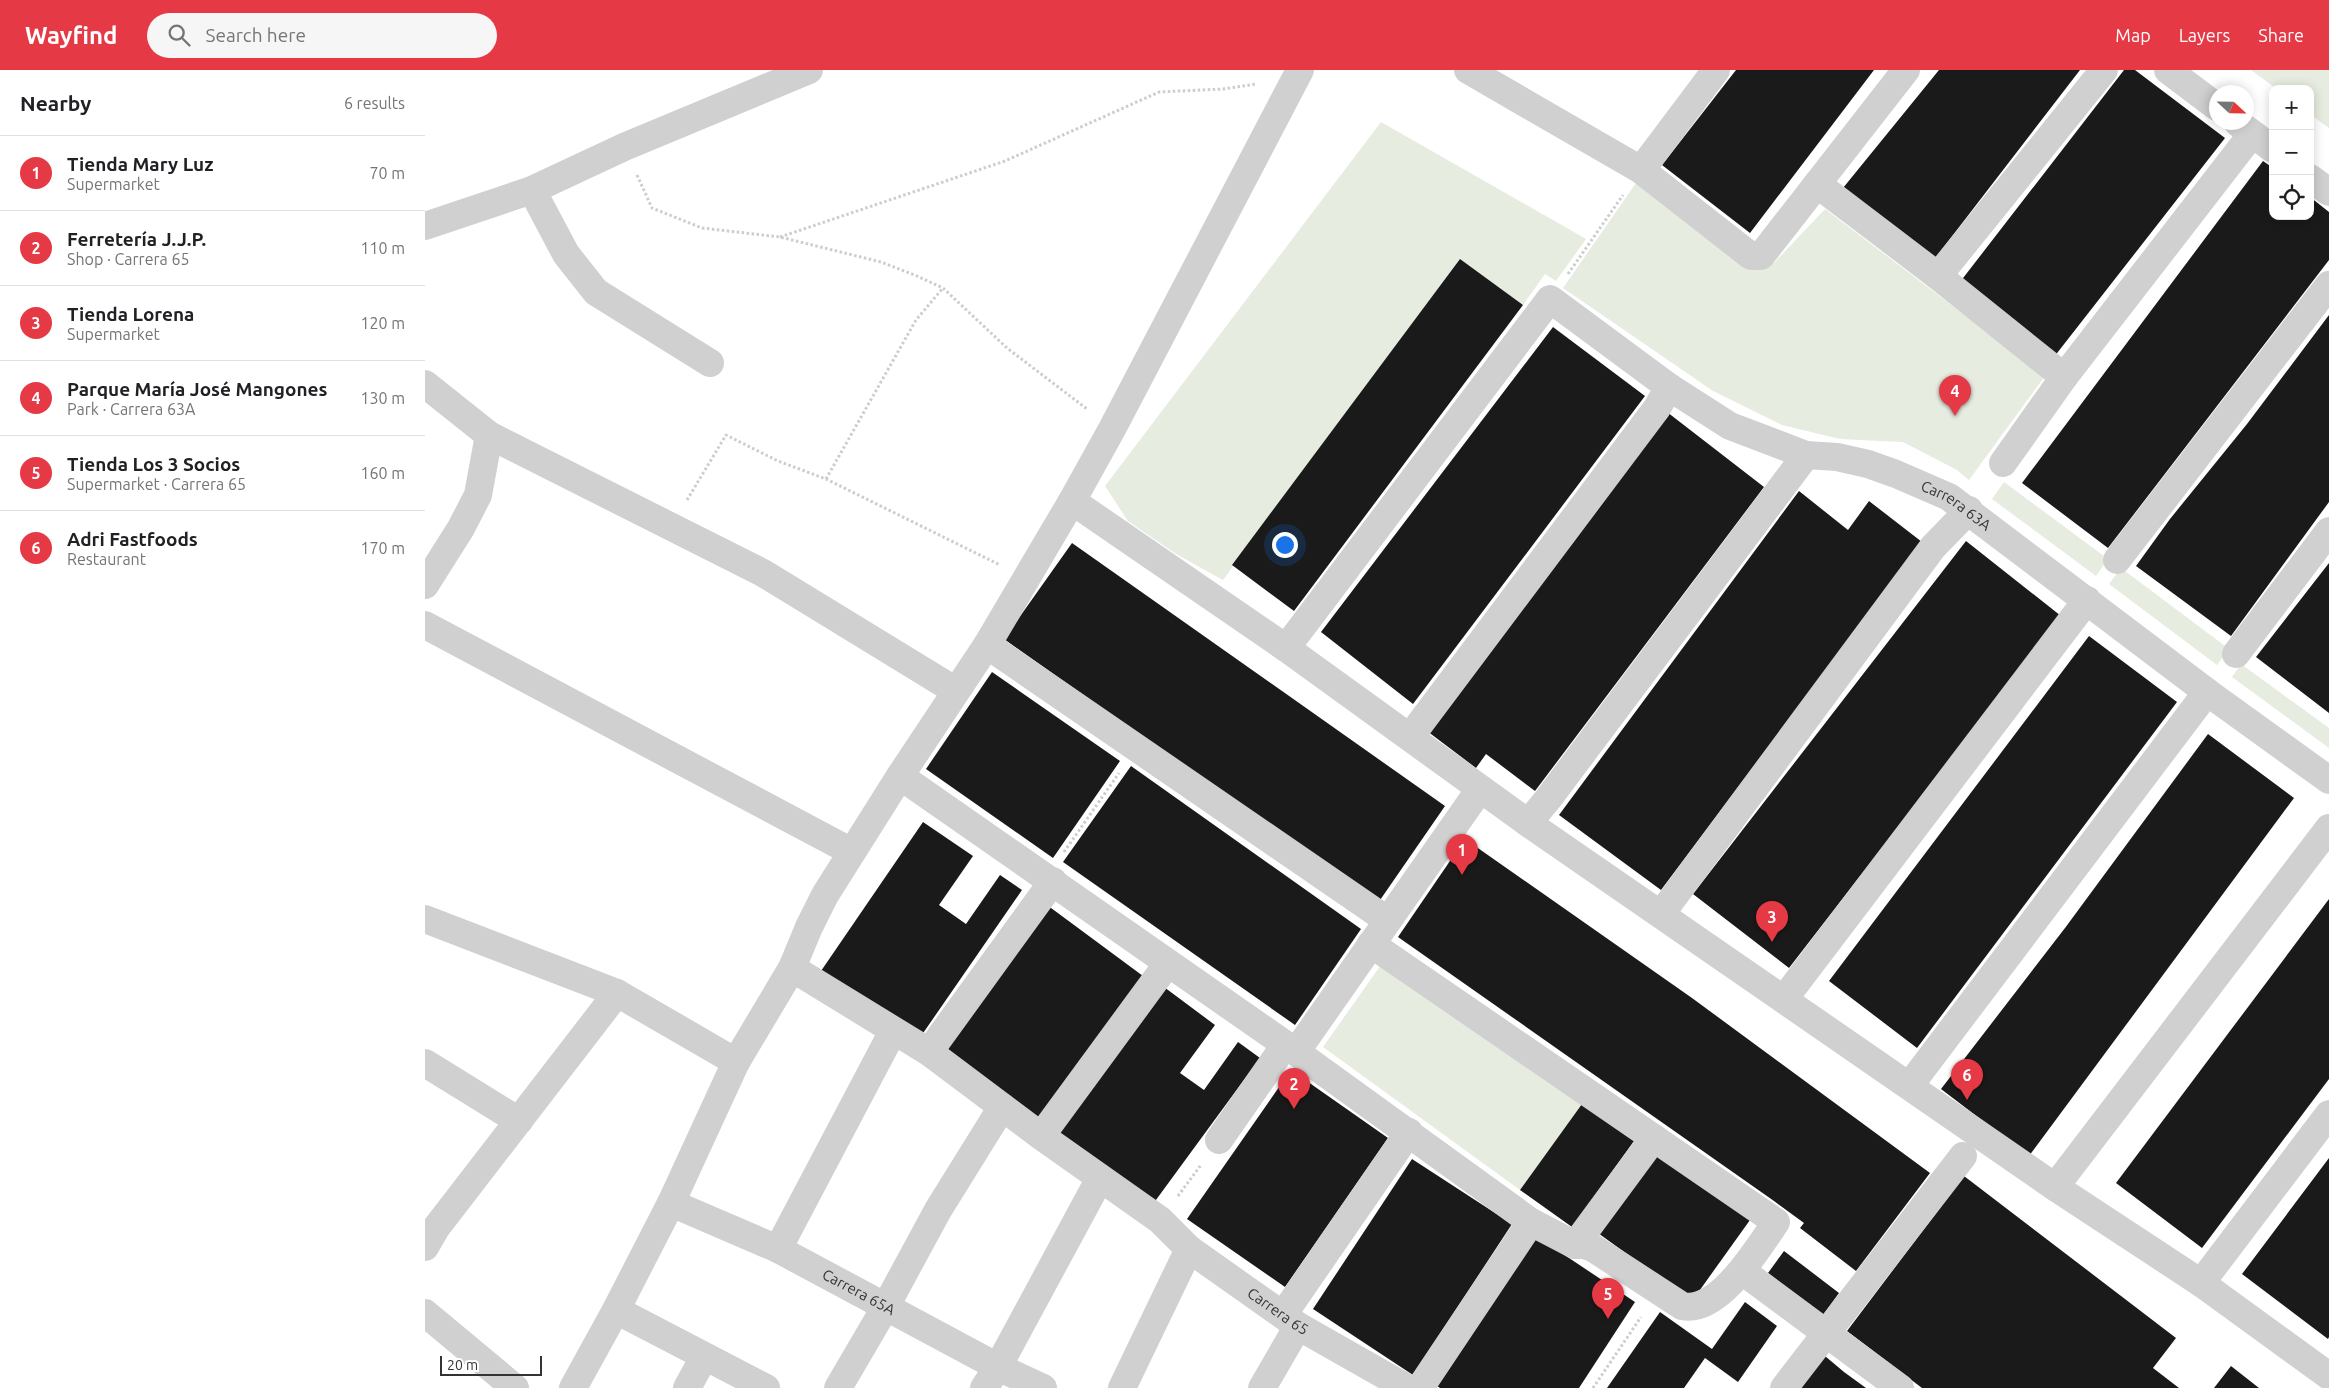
<!DOCTYPE html>
<html lang="en">
<head>
<meta charset="utf-8">
<style>
  :root { --surface:#fff; --page:#f6f6f6; --text:#202124; --muted:#757577; --line:#e0e0e0; --accent:#e63946 }
  body { margin:0; font-family:Ubuntu,sans-serif; background:var(--page); color:var(--text) }
  .controls { position:absolute; right:15px; top:15px; display:grid; overflow:hidden; border-radius:10px; box-shadow:0 2px 12px #0003 }
  .controls button { width:45px; height:45px; display:grid; place-items:center; padding:0; border:0; border-bottom:1px solid var(--line); background:var(--surface); color:var(--text); font:25px sans-serif }
  .compass { position:absolute; left:1784px; top:15px; width:45px; height:45px; border-radius:50%; background:var(--surface); box-shadow:0 2px 12px #0003; rotate:112deg }
  .scale { position:absolute; left:15px; bottom:12px; width:102px; box-sizing:border-box; padding-left:5px; border:2px solid #333; border-top:0; font-size:14px; line-height:18px; white-space:nowrap; color:#333; -webkit-text-stroke:4px #fff; paint-order:stroke }
  .you { position:absolute; left:859px; top:474px; width:18px; height:18px; margin:-12px; border:4px solid #fff; border-radius:50%; background:#1a73e8; box-shadow:0 0 0 8px #1a73e833 }
  .badge { display:grid; place-items:center; width:32px; height:32px; border-radius:50%; background:var(--accent); color:#fff; font-size:16px; font-weight:700 }
  .pin { position:absolute; translate:-50% -41px; filter:drop-shadow(0 1px 2px #0008) }
  .pin::after { content:''; position:absolute; top:26px; width:18px; height:15px; background:inherit; clip-path:polygon(0 0,100% 0,50% 100%) }
  .list { margin:0; padding:0; list-style:none }
  h2 { display:flex; justify-content:space-between; align-items:center; height:65px; margin:0; padding:0 20px; font-size:21px }
  h2 small { font-size:16px; font-weight:400; color:var(--muted) }
  .list li { display:grid; grid-template-columns:32px 1fr auto; gap:15px; align-items:center; box-sizing:border-box; height:75px; padding:0 20px; border-top:1px solid var(--line) }
  .list b { display:block; font-size:19px; white-space:nowrap }
  .list p { margin:0; font-size:16px; white-space:nowrap; color:var(--muted) }
  .list em { font-size:16px; font-style:normal; color:var(--muted) }
  .icon { flex:none; width:28px; height:28px; fill:none; stroke:currentColor; stroke-width:2; stroke-linecap:round; stroke-linejoin:round }
  .map { position:relative; flex:none; width:1904px; height:1318px; overflow:hidden }
  header { display:flex; align-items:center; gap:30px; box-sizing:border-box; height:70px; padding:0 25px; background:var(--accent); color:#fff }
  header strong { font-size:24px }
  nav { display:flex; gap:28px; margin-inline-start:auto; font-size:18px }
  .search { width:350px; height:45px; background:var(--page); display:flex; align-items:center; gap:12px; box-sizing:border-box; padding:0 18px; border-radius:28px; color:var(--muted); font-size:19px }
  main { display:flex }
  aside { flex:1; background:var(--surface) }
  .map>svg:first-child { display:block }
  .green { fill:#e6ecdf }
  .building { fill:#1a1a1a }
  .lines { fill:none; stroke-linecap:round; stroke-linejoin:round }
  .path { stroke:#cdcdcd; stroke-width:3; stroke-dasharray:2.5 2.5; stroke-linecap:butt }
  .minor { stroke:#d0d0d0; stroke-width:28 }
  .labels { text-anchor:middle; stroke-width:5; stroke-linejoin:round; paint-order:stroke }
  .street-label { font-size:15px; fill:#333; stroke:#fff }
</style>
</head>
<body>
<header>
<strong>Wayfind</strong>
<div class="search"><svg class="icon" aria-label="search" viewBox="0 0 24 24"><circle cx="10" cy="10" r="6"/><path d="M15 15l6 6"/></svg>Search here</div>
<nav><a>Map</a><a>Layers</a><a>Share</a></nav>
</header>
<main>
<aside>
<h2>Nearby<small>6 results</small></h2>
<ul class="list">
<li><span class="badge">1</span><div><b>Tienda Mary Luz</b><p>Supermarket</p></div><em>70 m</em></li>
<li><span class="badge">2</span><div><b>Ferretería J.J.P.</b><p>Shop · Carrera 65</p></div><em>110 m</em></li>
<li><span class="badge">3</span><div><b>Tienda Lorena</b><p>Supermarket</p></div><em>120 m</em></li>
<li><span class="badge">4</span><div><b>Parque María José Mangones</b><p>Park · Carrera 63A</p></div><em>130 m</em></li>
<li><span class="badge">5</span><div><b>Tienda Los 3 Socios</b><p>Supermarket · Carrera 65</p></div><em>160 m</em></li>
<li><span class="badge">6</span><div><b>Adri Fastfoods</b><p>Restaurant</p></div><em>170 m</em></li>
</ul>
</aside>
<div class="map">
<svg width="1904" height="1318" viewBox="0 0 1904 1318">
  <rect width="100%" height="100%" fill="#fff"/>
  <path class="green" d="M1826 0H1904V58L1885 44V19H1852Z
    M956 52 1161 169 1131 211 1120 204 1098 235 1035 189 798 510 751 484 703 451 680 416Z
    M1211 113 1330 197 1349 193 1400 139 1620 306 1544 410 1532 400 1478 372 1415 369 1357 355 1288 321 1138 218Z
    M1579 412 1683 489 1671 506 1567 429Z
    M1696 498 1804 579 1792 595 1684 514Z
    M1816 594 1904 658V678L1807 607Z
    M958 892 1157 1034 1095 1120 898 977Z"/>
  <path class="building" d="M1311 0H1449L1325 163 1237 95Z
    M1514 0H1655L1508 191 1418 118Z
    M1699 0H1710L1800 68 1629 287 1535 212Z
    M1838 91 1848 98V146H1885V127L1904 142V190L1683 478 1597 413Z
    M1035 189 1098 235 869 541 807 495Z
    M1904 245V432L1806 566 1711 496 1745 449 1822 354Z
    M1128 257 1220 326 988 634 896 562Z
    M1242 342 1339 417 1110 721 1061 684 1051 698 1002 661Z
    M1374 421 1423 460 1444 431 1497 472 1236 820 1134 745Z
    M1541 471 1636 546 1364 898 1268 824Z
    M647 473 1020 736 953 833 579 569Z
    M1904 493V643L1831 587Z
    M1664 566 1752 632 1492 978 1404 911Z
    M567 602 695 691 628 788 501 699Z
    M1783 664 1869 728 1604 1086 1516 1019 1640 858Z
    M706 696 936 859 870 955 638 792Z
    M498 752 548 786 514 835 541 854 575 805 597 820 494 969 396 901Z
    M1040 769 1267 928 1505 1103 1431 1201 1375 1158 1379 1153 1349 1131 973 867Z
    M1904 829V1009L1777 1178 1691 1113Z
    M622 835 718 906 612 1052 516 982Z
    M739 917 790 955 755 1003 779 1020 813 972 835 988 728 1134 633 1064Z
    M866 1000 963 1068 860 1217 762 1149Z
    M1157 1034 1209 1071 1147 1157 1095 1120Z
    M1232 1082 1325 1150 1267 1231 1173 1163Z
    M1904 1088V1267L1903 1269 1817 1204Z
    M987 1089 1087 1154 988 1305 888 1239Z
    M1539 1106 1751 1268 1728 1298 1754 1318H1497L1422 1261Z
    M1111 1166 1210 1232 1154 1318H1015L1012 1316Z
    M1359 1181 1414 1223 1398 1245 1343 1203Z
    M1320 1232 1352 1256 1313 1312 1280 1288 1259 1318H1182L1235 1242 1287 1279Z
    M1400 1286 1419 1302 1441 1318H1375Z
    M1806 1296 1834 1318H1789Z"/>
  <g class="lines">
    <path class="path" d="M212 105 227 138 277 158 355 167 456 192 492 206 518 218 582 278 662 339
      M355 167 580 91 734 22 798 19 831 14
      M1143 204 1198 125
      M401 409 491 250 518 218
      M262 430 301 365 353 391 401 409 575 495
      M639 782 694 703
      M753 1126 776 1095
      M1168 1318 1216 1247"/>
    <g class="minor">
      <path d="M1043 0 1216 100 1326 186H1336L1481 0"/>
      <path d="M1743 0 1792 37"/>
      <path d="M1813 53 1848 79"/>
      <path d="M1216 100 1291 0"/>
      <path d="M1885 108 1904 122"/>
      <path d="M1392 114 1513 206 1639 307"/>
      <path d="M107 120 141 184 171 222 285 293"/>
      <path d="M0 156 107 120 199 77 384 0"/>
      <path d="M1513 206 1679 0"/>
      <path d="M0 314 64 365 338 503 531 621"/>
      <path d="M1578 393 1639 307 1827 64"/>
      <path d="M647 431 861 578 1103 753 1630 1117 1776 1213 1904 1306"/>
      <path d="M1692 490 1904 215"/>
      <path d="M0 515 36 458 53 425 64 365"/>
      <path d="M0 555 427 782"/>
      <path d="M562 575 962 850"/>
      <path id="s1" d="M861 578 1125 229 1244 317 1305 356 1381 385 1412 387 1443 394 1471 404 1524 427 1782 622 1904 710"/>
      <path d="M1811 584 1904 461"/>
      <path d="M985 667 1232 338 1244 317"/>
      <path d="M475 706 871 982 1106 1152 1150 1175H1159L1168 1178 1257 1236C1294 1244 1333 1178 1351 1152L946 874"/>
      <path d="M1103 753 1123 729 1381 385"/>
      <path d="M1236 844 1508 477 1544 440"/>
      <path d="M0 849 192 923 311 992"/>
      <path id="s2" d="M367 898 504 982 616 1066 735 1150 764 1179 873 1256 982 1318"/>
      <path d="M1359 929 1662 530"/>
      <path d="M504 982 628 811"/>
      <path d="M871 982 1055 719"/>
      <path d="M0 993 94 1051"/>
      <path d="M1485 1015 1782 622"/>
      <path d="M616 1066 743 893"/>
      <path d="M794 1070 860 975"/>
      <path d="M1630 1117 1904 758"/>
      <path id="s3" d="M246 1133 353 1179 573 1297 618 1318"/>
      <path d="M1150 1175 1229 1068"/>
      <path d="M0 1177 11 1158 192 923"/>
      <path d="M353 1179 468 961"/>
      <path d="M1317 1201 1475 1318"/>
      <path d="M1776 1213 1904 1044"/>
      <path d="M191 1240 341 1318"/>
      <path d="M0 1243 90 1318"/>
      <path d="M858 1245 984 1062"/>
      <path d="M148 1318 191 1240 246 1133 311 992 367 898 384 857 400 825 475 706 562 575 647 431 687 359 875 0"/>
      <path d="M262 1318 279 1287"/>
      <path d="M413 1318 461 1236 513 1140 577 1037"/>
      <path d="M559 1318 573 1297 675 1108"/>
      <path d="M697 1318 764 1179"/>
      <path d="M837 1318 873 1256"/>
      <path d="M995 1318 1106 1152"/>
      <path d="M1359 1318 1538 1086"/>
    </g>
  </g>
  <g class="labels">
    <g class="street-label">
      <text dy="5" stroke="none"><textPath href="#s1" startOffset="900">Carrera 63A</textPath></text>
      <text dy="5" stroke="none"><textPath href="#s3" startOffset="208">Carrera 65A</textPath></text>
      <text dy="5" stroke="none"><textPath href="#s2" startOffset="596">Carrera 65</textPath></text>
    </g>
  </g>
</svg>
<div class="controls">
<button>+</button>
<button>−</button>
<button><svg class="icon" aria-label="locate" viewBox="0 0 24 24"><circle cx="12" cy="12" r="6"/><path d="M12 2v4M12 18v4M2 12h4M18 12h4"/></svg></button>
</div>
<svg class="compass" viewBox="-18 -18 36 36"><path d="M0-13l5 13h-10z" fill="#e53935"/><path d="M0 13l5-13h-10z" fill="#757577"/></svg>
<div class="scale">20 m</div>
<div class="you"></div>
<div class="pin badge" style="left:1037px;top:805px">1</div>
<div class="pin badge" style="left:869px;top:1039px">2</div>
<div class="pin badge" style="left:1347px;top:872px">3</div>
<div class="pin badge" style="left:1530px;top:346px">4</div>
<div class="pin badge" style="left:1183px;top:1249px">5</div>
<div class="pin badge" style="left:1542px;top:1030px">6</div>
</div>
</main>
</body>
</html>
